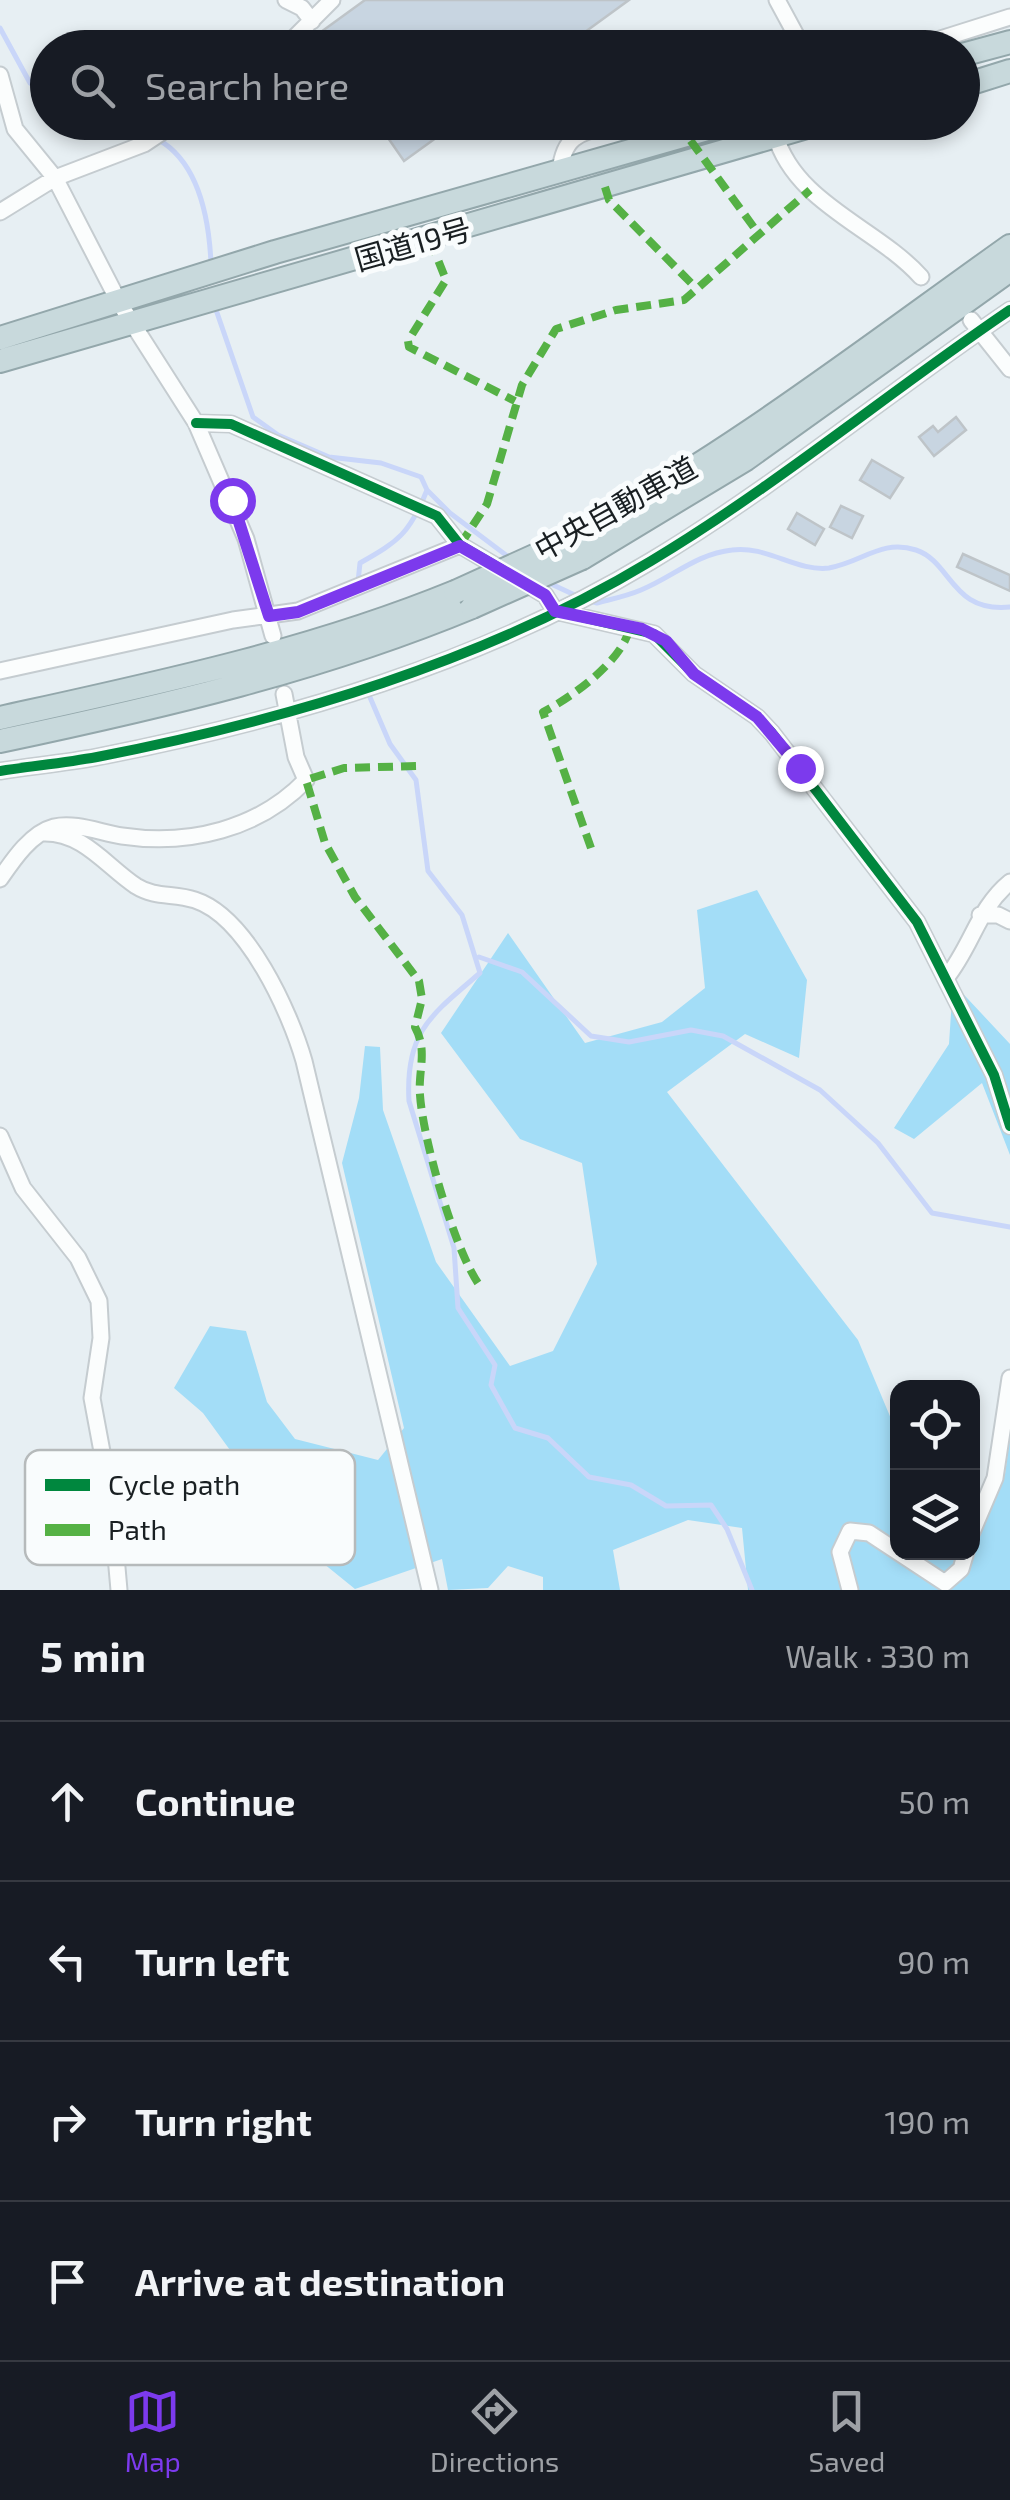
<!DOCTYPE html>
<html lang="en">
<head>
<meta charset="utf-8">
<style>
  :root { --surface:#171b24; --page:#20242c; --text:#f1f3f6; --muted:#9ea1a6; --line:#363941; --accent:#7c3aed }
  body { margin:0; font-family:"Exo 2","Noto Sans JP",sans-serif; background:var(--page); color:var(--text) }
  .controls { position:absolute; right:30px; bottom:30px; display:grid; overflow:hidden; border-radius:20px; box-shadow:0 5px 15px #0003 }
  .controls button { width:90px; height:90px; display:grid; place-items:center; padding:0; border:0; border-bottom:2px solid var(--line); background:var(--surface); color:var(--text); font:50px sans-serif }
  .stop { position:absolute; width:30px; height:30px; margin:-22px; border:8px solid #7c3aed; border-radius:50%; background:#fff }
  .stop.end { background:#7c3aed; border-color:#fff; box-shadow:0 2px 10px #0008 }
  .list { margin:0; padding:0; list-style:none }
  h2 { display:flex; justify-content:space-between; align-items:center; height:130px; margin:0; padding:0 40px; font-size:42px }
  h2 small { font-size:32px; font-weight:400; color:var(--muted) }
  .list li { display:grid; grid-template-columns:65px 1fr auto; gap:30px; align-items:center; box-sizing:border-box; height:160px; padding:0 40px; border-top:2px solid var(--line) }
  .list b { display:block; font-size:38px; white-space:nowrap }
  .list em { font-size:32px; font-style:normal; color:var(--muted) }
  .icon { flex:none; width:55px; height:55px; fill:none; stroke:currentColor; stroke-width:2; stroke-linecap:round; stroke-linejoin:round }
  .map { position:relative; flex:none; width:1010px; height:1590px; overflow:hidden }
  .search { position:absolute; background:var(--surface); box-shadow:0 5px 15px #0003; left:30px; right:30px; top:30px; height:110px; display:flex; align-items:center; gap:25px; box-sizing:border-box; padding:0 35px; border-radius:55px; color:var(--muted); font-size:38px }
  .sheet { height:770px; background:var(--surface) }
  nav { display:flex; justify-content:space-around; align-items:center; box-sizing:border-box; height:140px; border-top:2px solid var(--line); background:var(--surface); font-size:28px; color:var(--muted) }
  nav a { display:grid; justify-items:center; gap:5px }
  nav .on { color:var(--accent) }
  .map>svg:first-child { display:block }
  .green { fill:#a3ddf7 }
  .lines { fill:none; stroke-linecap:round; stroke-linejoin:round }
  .stream { stroke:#c9d6f9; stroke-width:5 }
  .building { fill:#c8d5e1; stroke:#bec4c8; stroke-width:2.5 }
  .minor-casing { stroke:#c5ccd0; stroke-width:19 }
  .highway-casing { stroke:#93a7ab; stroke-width:26 }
  .minor { stroke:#fbfdfd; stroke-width:15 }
  .highway { stroke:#c8d9dc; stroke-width:22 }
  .highway-bridge-casing { stroke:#93a7ab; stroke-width:26; stroke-linecap:butt }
  .highway-bridge { stroke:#c8d9dc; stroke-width:22 }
  .quiet { stroke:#55b145; stroke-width:8; stroke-dasharray:15 8; stroke-linecap:butt }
  .cycleway-casing { stroke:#f9fcfd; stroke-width:16 }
  .cycleway { stroke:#00873e; stroke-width:10 }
  .route { stroke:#7c3aed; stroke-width:12 }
  .labels { text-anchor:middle; stroke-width:10; stroke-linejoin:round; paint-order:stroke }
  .street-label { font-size:30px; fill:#191f22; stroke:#f9fcfd }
  .key { fill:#f9fcfd; stroke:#b6babb; stroke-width:2.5 }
  .key-label { font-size:28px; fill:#191f22 }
</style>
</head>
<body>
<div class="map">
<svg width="1010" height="1590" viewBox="0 0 1010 1590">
  <rect width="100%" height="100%" fill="#e7eff3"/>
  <path class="green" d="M757 890 807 980 799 1058 745 1034 667 1092 858 1340 897 1433 898 1552H972L973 1499 1005 1474 1010 1437V1590H748L742 1528 688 1520 613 1550 620 1590H543V1577L508 1566 488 1588 448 1590 442 1559 355 1589 297 1542 203 1413 174 1388 210 1326 246 1331 267 1402 295 1439 378 1460 404 1428 342 1163 359 1098 365 1046 380 1047 383 1110 436 1262 510 1366 553 1351 597 1264 582 1163 520 1139 441 1033 508 933 585 1043 662 1022 705 988 697 910Z
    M953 983 1010 1044V1155L982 1083 914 1139 894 1128 949 1044Z"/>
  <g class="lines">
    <path class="stream" d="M0 28 30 83 48 93
      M105 122 150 135
      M159 140C200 164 209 220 211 263
      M214 304 253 417 278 435 329 457 381 463 421 477 427 490 450 513 510 558
      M358 582 360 563C399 541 410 533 427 490
      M549 583 579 597
      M590 601 597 603C612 599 627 596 641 590 673 577 696 554 732 550 766 545 797 572 829 568 863 562 881 539 916 550 952 562 951 613 1010 607
      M369 695 390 744 416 780 428 871 462 915 480 973C431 1015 405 1032 409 1101L454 1248 458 1308 495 1365 491 1385 515 1428 548 1438 589 1477 631 1485 666 1506 711 1505 727 1529 752 1590
      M479 957 522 972 591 1036 629 1042 691 1030 723 1036 820 1090 878 1143 932 1213 1010 1227"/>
  </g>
  <path class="building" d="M365 0H629L563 48H322L314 37Z
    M377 122H458L404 161Z
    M956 417 966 430 934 456 919 437 933 426 938 432Z
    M872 460 903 478 890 498 860 480Z
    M841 506 863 516 852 538 830 527Z
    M797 513 824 529 815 545 788 529Z
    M963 554 1010 575V591L957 567Z"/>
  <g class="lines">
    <g class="minor-casing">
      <path id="minor" d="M286 0 302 8 312 21
        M777 0 803 48
        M284 48 332 0
        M912 48 1010 17
        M0 75 15 129 55 178 120 304 196 423 246 539 273 636
        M775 134C795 204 876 227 921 277
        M560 172C564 129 586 133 623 122
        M0 212 55 178 144 144 177 122
        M971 320 1010 369
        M196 423 231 424 437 516 460 545 545 595 555 611 654 634 694 674 757 717 772 733 917 922 994 1075 1010 1126
        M0 671 233 620 298 611 460 545
        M0 771C32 766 65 763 97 757 287 720 484 662 651 561 776 486 889 392 1010 310
        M45 833C84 833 106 866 136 886 155 898 174 893 195 900 247 917 290 1012 304 1061L430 1590
        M0 879C13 860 31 833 54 827 76 822 101 833 122 836 189 846 259 829 306 780L296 757 284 694
        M980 915H998L1010 921
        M946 978C972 946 978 908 1010 882
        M0 1136 23 1188 78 1258 99 1301 101 1338 92 1398 111 1500 119 1590
        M972 1532 995 1478 1010 1378
        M850 1590 840 1552 850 1531 869 1533 945 1583 961 1569 966 1552"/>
    </g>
    <g class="highway-casing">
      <path id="highway" d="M962 55 1010 42
        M962 86 1010 71
        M0 338 275 252 732 122
        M0 361 824 122
        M574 538C728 456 868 347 1010 246
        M582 558 746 459 1010 270
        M0 718C154 684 308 652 455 592
        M0 741C161 707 320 670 472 607"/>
    </g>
    <use href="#minor" class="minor"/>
    <use href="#highway" class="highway"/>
    <g class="highway-bridge-casing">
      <path id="highway-bridge" d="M455 592 574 538
        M472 607 582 558"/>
    </g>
    <use href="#highway-bridge" class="highway-bridge"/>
    <path class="quiet" d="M677 122 758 233
      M605 187 609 200 696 288
      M430 240 446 280 408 341 409 347 515 401
      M460 545 487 504 522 385 556 329 616 310 684 300 810 190
      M416 766 344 768 306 780 325 843 355 897 419 981 422 999 415 1027C428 1051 418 1070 420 1095 423 1140 455 1252 480 1286
      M591 848 543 712C572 697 623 661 630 627"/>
    <g class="cycleway-casing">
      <path id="cycleway" d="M196 423 231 424 437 516 460 545 545 595 555 611 654 634 694 674 757 717 772 733 917 922 994 1075 1010 1126
        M0 771C32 766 65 763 97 757 287 720 484 662 651 561 776 486 889 392 1010 310"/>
    </g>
    <use href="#cycleway" class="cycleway"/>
  </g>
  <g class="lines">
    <path class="route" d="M232 500 269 616 298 612 460 546 545 595 555 611 642 629 666 641 694 674 757 717 800 768"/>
  </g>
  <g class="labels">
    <g class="street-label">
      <text transform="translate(413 245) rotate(-16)" y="10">国道19号</text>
      <text transform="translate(616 509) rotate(-29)" y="10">中央自動車道</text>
    </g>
  </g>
  <rect x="25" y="1450" width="330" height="115" rx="15" class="key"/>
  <rect x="45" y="1479" width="45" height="12" fill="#00873e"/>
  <rect x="45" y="1524" width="45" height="12" fill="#55b145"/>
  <g class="key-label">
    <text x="108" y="1495">Cycle path</text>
    <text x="108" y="1540">Path</text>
  </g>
</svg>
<div class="controls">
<button><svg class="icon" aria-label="locate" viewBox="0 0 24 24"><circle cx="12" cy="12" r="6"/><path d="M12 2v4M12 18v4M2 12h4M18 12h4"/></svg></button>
<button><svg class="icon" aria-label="layers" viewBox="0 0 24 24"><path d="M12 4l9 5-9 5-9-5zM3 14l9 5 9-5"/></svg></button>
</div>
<div class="stop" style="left:232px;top:500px"></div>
<div class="stop end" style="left:800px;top:768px"></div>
<div class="search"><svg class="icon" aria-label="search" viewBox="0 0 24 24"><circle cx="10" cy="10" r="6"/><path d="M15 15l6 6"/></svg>Search here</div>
</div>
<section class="sheet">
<h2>5 min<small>Walk · 330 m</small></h2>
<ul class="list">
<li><svg class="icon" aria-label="ahead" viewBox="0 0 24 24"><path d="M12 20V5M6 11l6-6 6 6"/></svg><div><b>Continue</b></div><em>50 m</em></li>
<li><svg class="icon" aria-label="left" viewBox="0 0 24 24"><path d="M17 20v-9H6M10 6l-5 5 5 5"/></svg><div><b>Turn left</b></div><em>90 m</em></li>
<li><svg class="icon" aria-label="right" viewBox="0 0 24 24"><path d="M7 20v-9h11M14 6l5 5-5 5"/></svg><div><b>Turn right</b></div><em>190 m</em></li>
<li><svg class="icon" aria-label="arrive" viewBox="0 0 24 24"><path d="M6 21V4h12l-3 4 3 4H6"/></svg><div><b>Arrive at destination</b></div></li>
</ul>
</section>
<nav>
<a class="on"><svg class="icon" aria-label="map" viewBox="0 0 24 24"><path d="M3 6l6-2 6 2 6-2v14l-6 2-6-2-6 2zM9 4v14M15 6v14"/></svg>Map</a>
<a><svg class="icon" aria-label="directions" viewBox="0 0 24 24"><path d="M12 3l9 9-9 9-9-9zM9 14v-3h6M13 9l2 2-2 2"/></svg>Directions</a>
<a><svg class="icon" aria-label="saved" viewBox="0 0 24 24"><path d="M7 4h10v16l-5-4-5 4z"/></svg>Saved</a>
</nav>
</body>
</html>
